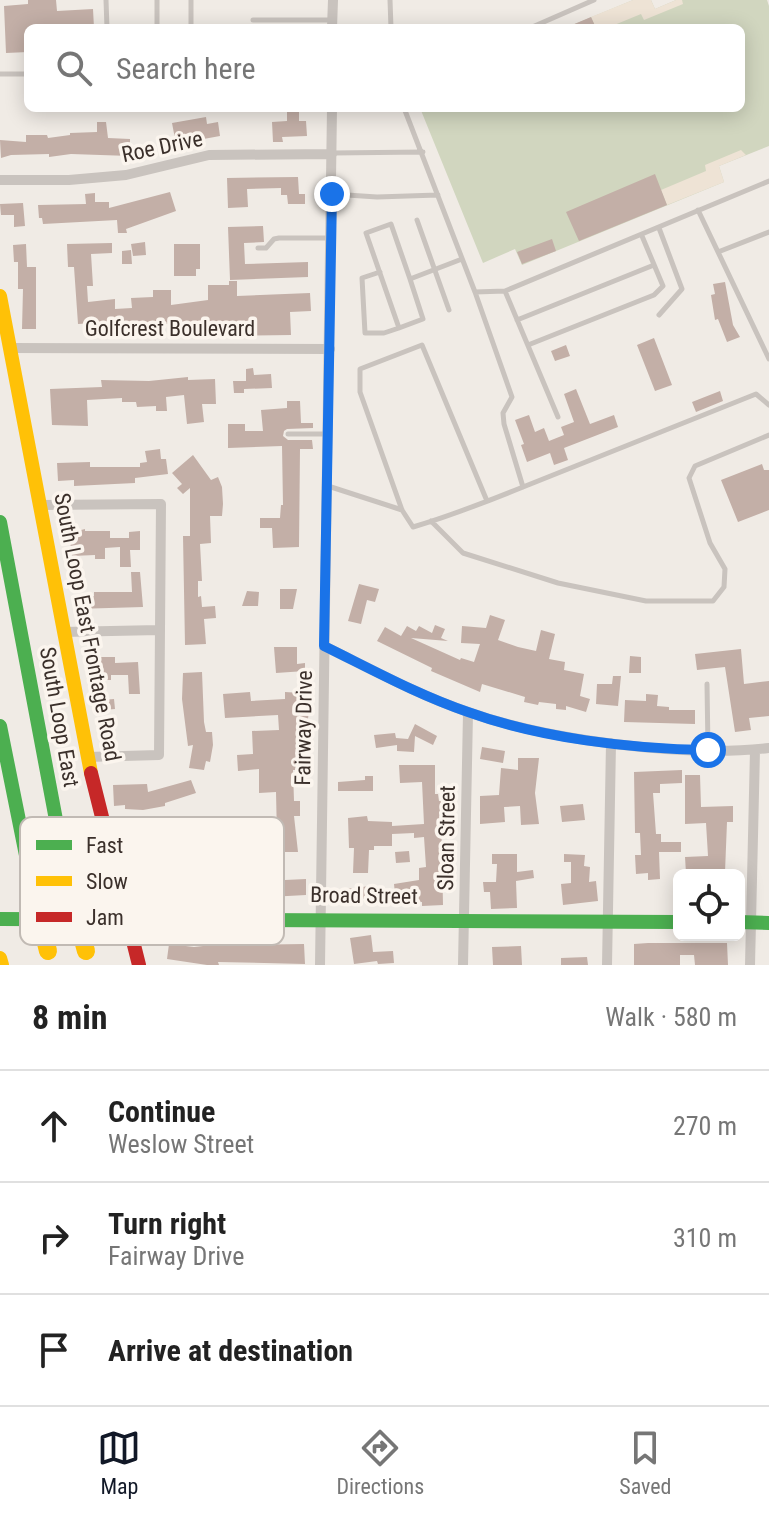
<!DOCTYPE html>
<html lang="en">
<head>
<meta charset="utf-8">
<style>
  :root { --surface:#fff; --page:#f6f6f6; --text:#222; --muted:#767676; --line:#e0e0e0; --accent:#111827 }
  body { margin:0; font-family:"Roboto Condensed",sans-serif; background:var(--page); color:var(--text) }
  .controls { position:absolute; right:24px; bottom:24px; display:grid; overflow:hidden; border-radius:12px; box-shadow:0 4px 20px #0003 }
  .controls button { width:72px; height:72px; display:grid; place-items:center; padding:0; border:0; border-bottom:2px solid var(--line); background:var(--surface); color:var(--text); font:40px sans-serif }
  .stop { position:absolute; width:24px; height:24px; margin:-18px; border:6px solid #1a73e8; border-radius:50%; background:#fff }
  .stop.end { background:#1a73e8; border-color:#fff; box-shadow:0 2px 8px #0008 }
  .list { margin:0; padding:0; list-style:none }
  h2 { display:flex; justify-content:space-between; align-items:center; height:104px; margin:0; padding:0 32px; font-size:34px }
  h2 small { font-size:26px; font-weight:400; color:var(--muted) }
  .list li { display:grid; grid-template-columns:52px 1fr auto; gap:24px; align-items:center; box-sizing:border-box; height:112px; padding:0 32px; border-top:2px solid var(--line) }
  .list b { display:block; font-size:30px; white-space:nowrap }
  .list p { margin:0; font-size:26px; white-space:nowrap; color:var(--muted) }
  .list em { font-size:26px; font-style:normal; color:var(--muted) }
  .icon { flex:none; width:44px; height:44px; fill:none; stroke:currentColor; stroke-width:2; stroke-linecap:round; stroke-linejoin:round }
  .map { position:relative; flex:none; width:769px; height:965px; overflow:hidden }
  .search { position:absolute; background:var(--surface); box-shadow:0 4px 20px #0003; left:24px; right:24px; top:24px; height:88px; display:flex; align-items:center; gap:20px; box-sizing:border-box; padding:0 28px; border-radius:12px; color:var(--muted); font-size:30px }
  .sheet { height:440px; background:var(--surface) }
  nav { display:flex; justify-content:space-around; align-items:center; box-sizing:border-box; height:112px; border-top:2px solid var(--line); background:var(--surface); font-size:22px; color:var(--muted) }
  nav a { display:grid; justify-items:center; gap:4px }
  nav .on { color:var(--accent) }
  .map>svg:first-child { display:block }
  .green { fill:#d1d6bf }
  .plaza { fill:#eee3d5 }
  .building { fill:#c3afa7 }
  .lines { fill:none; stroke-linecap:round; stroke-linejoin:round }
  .lane { stroke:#c9c3be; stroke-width:5 }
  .street { stroke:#c9c3be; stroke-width:10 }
  .fast { stroke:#4caf50; stroke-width:14 }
  .slow { stroke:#ffc107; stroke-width:14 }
  .jam { stroke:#c62828; stroke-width:14 }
  .slow-bridge { stroke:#ffc107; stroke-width:18 }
  .route { stroke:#1a73e8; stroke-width:10 }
  .labels { text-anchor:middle; stroke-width:7; stroke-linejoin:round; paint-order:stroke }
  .street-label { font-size:22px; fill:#3b302b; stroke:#fbf5ee }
  .key { fill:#fbf5ee; stroke:#c1bab4; stroke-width:2 }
  .key-label { font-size:22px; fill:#3b302b }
</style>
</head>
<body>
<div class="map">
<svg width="769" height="965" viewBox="0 0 769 965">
  <rect width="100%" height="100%" fill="#f0ebe5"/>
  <path class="green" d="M633 0H651L655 9 676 0H767L769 6V146L719 166 724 182 522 265 515 249 483 263 420 108H741V28H565Z"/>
  <path class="plaza" d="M633 0H651L655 9 676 0H682L683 4 644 20 641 14 607 28H596L591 17Z
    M741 150 746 155 719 166 724 182 667 205 661 190 706 171 705 165Z"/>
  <path class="building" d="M28 0H56L57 11 93 9 94 28H28V52L6 53 4 6 28 4Z
    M591 17 596 28H565Z
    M287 108H299V121H306L307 136 282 137 283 142H273L272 122 287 121Z
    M206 117 207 124 218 122 220 136 176 144 172 123Z
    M97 122H106L108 138 130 139V156L71 154 49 157V154L11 155 1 158 0 140 26 142V135H47L48 138 70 135V133L97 132Z
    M655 174 667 205 579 241 566 212Z
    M298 177 299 194H305V204H288L287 195H281V188L247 189 248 207 228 208 227 178Z
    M170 192 176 211 126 229 127 233H118L117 220 43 224 42 218H39L38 205 86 204 85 194 95 193V202H109V208Z
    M23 203 25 226 14 227V215H1L0 204Z
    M263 226 264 242 244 243 245 264 308 262V277L230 280 228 227Z
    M552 239 556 251 522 264 517 252Z
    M145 242 146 255 133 256 131 244Z
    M112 243V253L91 254 93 286H87L88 302 115 299V309L132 308 131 298 153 297V290H171V305L208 300V285H229V281H237V296L310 293 311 311 290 312 291 335 228 336V325H203V322L94 328V323L78 324 74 267H68L67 244Z
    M26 244 27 267H36V329H22L23 289H18V262H14L13 245Z
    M174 244H200V269H196V276H174Z
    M131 250 132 264H122V251Z
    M725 282 733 325 740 337 727 342 718 319 715 320 711 295 715 294 713 284Z
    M654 338 672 385 655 391 637 345Z
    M566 345 570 356 555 361 551 351Z
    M253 368 254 375 271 374 272 388 244 389V393H234L233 381H246V369Z
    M188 377V380L215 379 216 404H202L204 422 187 424 184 395 166 397 167 411H156V406L137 407 136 402H122V398L87 400 88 426 52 425 50 389 102 387 101 380 149 381Z
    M576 389 590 424 614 415 618 427 564 448 568 460 554 465 550 453 527 462 521 445 524 444 515 420 529 415 535 432 544 428 549 441 564 435 561 427 574 422 564 394Z
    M720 391 723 401 696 412 692 402Z
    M287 401H300L301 423H313V428L287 429 284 431 283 436 288 440H312L313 449H300L299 547 273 548 272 528H260V518H280L281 505H283L282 446 228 448V424H245V431H263L261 410 287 408Z
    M160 449 161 459H166L168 474 135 478V483L74 486V480L58 481 57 463 90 462V467H140V463L147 462 145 451Z
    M193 455 211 480 218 477 222 487 223 504 222 516H210L211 543 200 544 202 581H198V597L201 596 202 607 215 606 216 618 204 619 206 644 185 645 183 536H190V488L183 494 177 488 182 484 172 473Z
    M762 464 764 470H769V510L738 522 721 480Z
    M85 529V531H110V538H129V532L140 531V550H130L131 567H120V547L105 548V559H95V555L72 556 69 533Z
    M131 572H140L143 607 75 609 74 598 94 596V592H132Z
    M359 584 379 589 375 602 367 600 361 624 348 621Z
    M280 589H297L293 609H280Z
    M247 591 259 592 258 606H242Z
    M490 615 505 620 498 640 518 647 536 651 541 630 555 634 549 659 565 662 564 670 584 674 580 696 590 699 586 712 566 706V710L556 709V704L539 702 538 705 524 702 525 697 482 684 480 692 431 671 432 668 377 641 385 627 401 636 407 626 416 631 419 626 432 633 435 625 445 629 441 638 448 641 411 638 460 660 461 658 474 662 480 644 461 643 462 626 486 628Z
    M274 647H297V664L305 663V671L276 673Z
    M741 649 744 684 769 681V716L749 718 751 730 735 732 725 667 697 670 695 654Z
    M630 656 641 657V673H629Z
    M92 657H115V663L138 662 140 694H129L128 675H111V680H92Z
    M202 672 204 722 206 732H212L213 745 210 762 206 761 204 770 189 768 193 745 188 746 182 699 183 673Z
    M613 676H621L618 706 596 704 597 684H612Z
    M250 692 251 701 285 699V692L301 693V710H309L308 719H298V746H301L303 770H293L294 801H300V816H294L298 852H270V837H277L276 792 259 793V769L238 771 237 755 253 754 252 731 279 730 278 715 225 718 223 694Z
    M646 694 658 695 657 706 669 707V710H695V724L624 722 625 700 646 701Z
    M114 699 115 709 103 710 102 700Z
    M415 724 437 736 433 745 415 736 414 752 397 751V745L376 748 374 735 395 733 396 738 408 739Z
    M482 747 505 751 503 763 480 759Z
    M518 758H539L535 793 539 824 521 825 520 806 504 807 505 822 480 824V796L499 795 501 768 518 770Z
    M399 765H435V794H438L439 801H451V811H441L443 905 422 906V902L396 904 394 884 419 880V868L426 867 424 837 414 838V833L392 834V846H374V850H369L368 873H353L354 848H349L348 818 367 816 368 821 392 822V826L424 824 422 782 400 783Z
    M682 770V783L660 784V793H653L656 834H661V842H681V852H659L660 879 648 880V873L636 874 635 855H641L640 833H635L634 772Z
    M685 775H700L701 807 733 806V822H727L725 872 686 873 685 857 708 856 706 823 685 824Z
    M365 776H373V791H338V782L365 780Z
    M191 780 196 793 165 803V806L143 810 125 809V805L114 806 113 785 147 784 148 792Z
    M583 804 585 820 562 822 560 806Z
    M409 851 410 862 396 863 395 852Z
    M492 854H517V872L533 870 534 878 516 881 517 908 491 909 490 892H484L483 882H496L497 864H492Z
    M564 854 585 855 584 866 590 867 589 882 596 881 598 901 563 905 561 884 571 883V862H564Z
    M249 862 265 863 264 876 285 875V880L306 879V895L269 897V886L241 885 242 895H141V886H147V876H161V884L181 882V880L201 878 200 868 248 866Z
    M370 886 371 898 361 899V903L347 905 345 889Z
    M221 935H229V945L304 944 305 964 218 962 219 965H207L167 959 169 944 194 947 221 944Z
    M371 935 373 952 393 951 394 963 378 964 377 961 354 964 350 938Z
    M648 943H727L728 965H695L694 955H680V965H634V944Z
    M521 946 522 965H493L492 947Z
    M587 957 588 965H561V958Z"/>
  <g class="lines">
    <path class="lane" d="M106 0 107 28
      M157 0V28
      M191 0V28
      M390 0 391 28
      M253 20H331
      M530 28 594 0
      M0 74H28
      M404 108 475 292 512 397 503 413 504 424 523 487
      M333 153 423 152
      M332 194 377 197 438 195
      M698 210 769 359
      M417 220 449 310
      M659 228 682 289 659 315
      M258 248H266L274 239 279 238H330
      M718 252 769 232
      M380 272 362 278 365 333H384L399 328
      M410 279 423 319 399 328 366 233 391 224 410 279 462 259
      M505 291 558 417
      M475 292 505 291 769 181
      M517 320 654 265
      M528 345 654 295 663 286 642 236
      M288 434H327
      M328 486 402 510
      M487 501 422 345 360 369V392L402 510 413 527C450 516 486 502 523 487L756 394 769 405
      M431 521 463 553 558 583 646 601H713L724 587 725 569 710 543 689 478 695 466 769 435
      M707 684 708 749"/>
    <path class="street" d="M332 28 333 0
      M0 180H69L126 175 209 155 332 154
      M10 348 330 349
      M40 505 161 504 159 755 87 757
      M63 632 159 630
      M324 646C371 669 418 695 468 712 547 740 685 758 769 748
      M320 965 332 108
      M463 965 468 713
      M607 965 611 743
      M750 965 755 750"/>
    <path class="fast" d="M0 522 69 889
      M0 726 33 890
      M0 919 679 922
      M739 922 769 923"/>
    <path class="slow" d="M0 296 91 773
      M0 958 2 965"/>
    <path class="jam" d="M91 773 139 965"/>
    <path class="slow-bridge" d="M69 889 86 951
      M33 890 48 951"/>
  </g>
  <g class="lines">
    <path class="route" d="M332 194 324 646C371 669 418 695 468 712 540 738 631 749 708 750"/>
  </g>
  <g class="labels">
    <g class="street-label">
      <text transform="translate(162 146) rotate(-12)" y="8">Roe Drive</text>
      <text x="170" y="336">Golfcrest Boulevard</text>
      <text transform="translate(88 627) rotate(79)" y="8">South Loop East Frontage Road</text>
      <text transform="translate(60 717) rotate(80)" y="8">South Loop East</text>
      <text transform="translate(303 728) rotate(-89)" y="8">Fairway Drive</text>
      <text transform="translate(446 838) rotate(-89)" y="8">Sloan Street</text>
      <text transform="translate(364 895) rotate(1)" y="8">Broad Street</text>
    </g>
  </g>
  <rect x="20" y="817" width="264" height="128" rx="12" class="key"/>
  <rect x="36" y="840" width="36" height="10" fill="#4caf50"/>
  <rect x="36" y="876" width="36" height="10" fill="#ffc107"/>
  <rect x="36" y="912" width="36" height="10" fill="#c62828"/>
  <g class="key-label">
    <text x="86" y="853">Fast</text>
    <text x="86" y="889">Slow</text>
    <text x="86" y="925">Jam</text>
  </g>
</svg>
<div class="controls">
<button><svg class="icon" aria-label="locate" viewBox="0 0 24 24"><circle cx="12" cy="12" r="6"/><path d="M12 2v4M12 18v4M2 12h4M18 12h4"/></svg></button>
</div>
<div class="stop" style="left:708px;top:750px"></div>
<div class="stop end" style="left:332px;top:194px"></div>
<div class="search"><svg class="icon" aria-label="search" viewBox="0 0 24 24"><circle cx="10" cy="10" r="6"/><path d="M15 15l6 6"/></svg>Search here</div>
</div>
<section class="sheet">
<h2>8 min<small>Walk · 580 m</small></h2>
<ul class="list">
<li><svg class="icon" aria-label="ahead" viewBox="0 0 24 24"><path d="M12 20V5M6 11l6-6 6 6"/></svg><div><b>Continue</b><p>Weslow Street</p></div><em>270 m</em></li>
<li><svg class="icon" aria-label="right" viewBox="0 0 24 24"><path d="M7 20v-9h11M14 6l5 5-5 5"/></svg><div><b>Turn right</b><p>Fairway Drive</p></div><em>310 m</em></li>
<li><svg class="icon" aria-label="arrive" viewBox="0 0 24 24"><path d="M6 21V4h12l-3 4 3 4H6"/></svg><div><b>Arrive at destination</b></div></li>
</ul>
</section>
<nav>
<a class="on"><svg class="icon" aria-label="map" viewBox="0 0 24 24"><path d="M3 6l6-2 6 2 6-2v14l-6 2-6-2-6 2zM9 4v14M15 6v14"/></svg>Map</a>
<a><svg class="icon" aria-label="directions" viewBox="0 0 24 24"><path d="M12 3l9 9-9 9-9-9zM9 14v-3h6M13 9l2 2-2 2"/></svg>Directions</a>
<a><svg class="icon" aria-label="saved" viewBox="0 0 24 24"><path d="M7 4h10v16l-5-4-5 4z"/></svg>Saved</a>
</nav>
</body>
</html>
